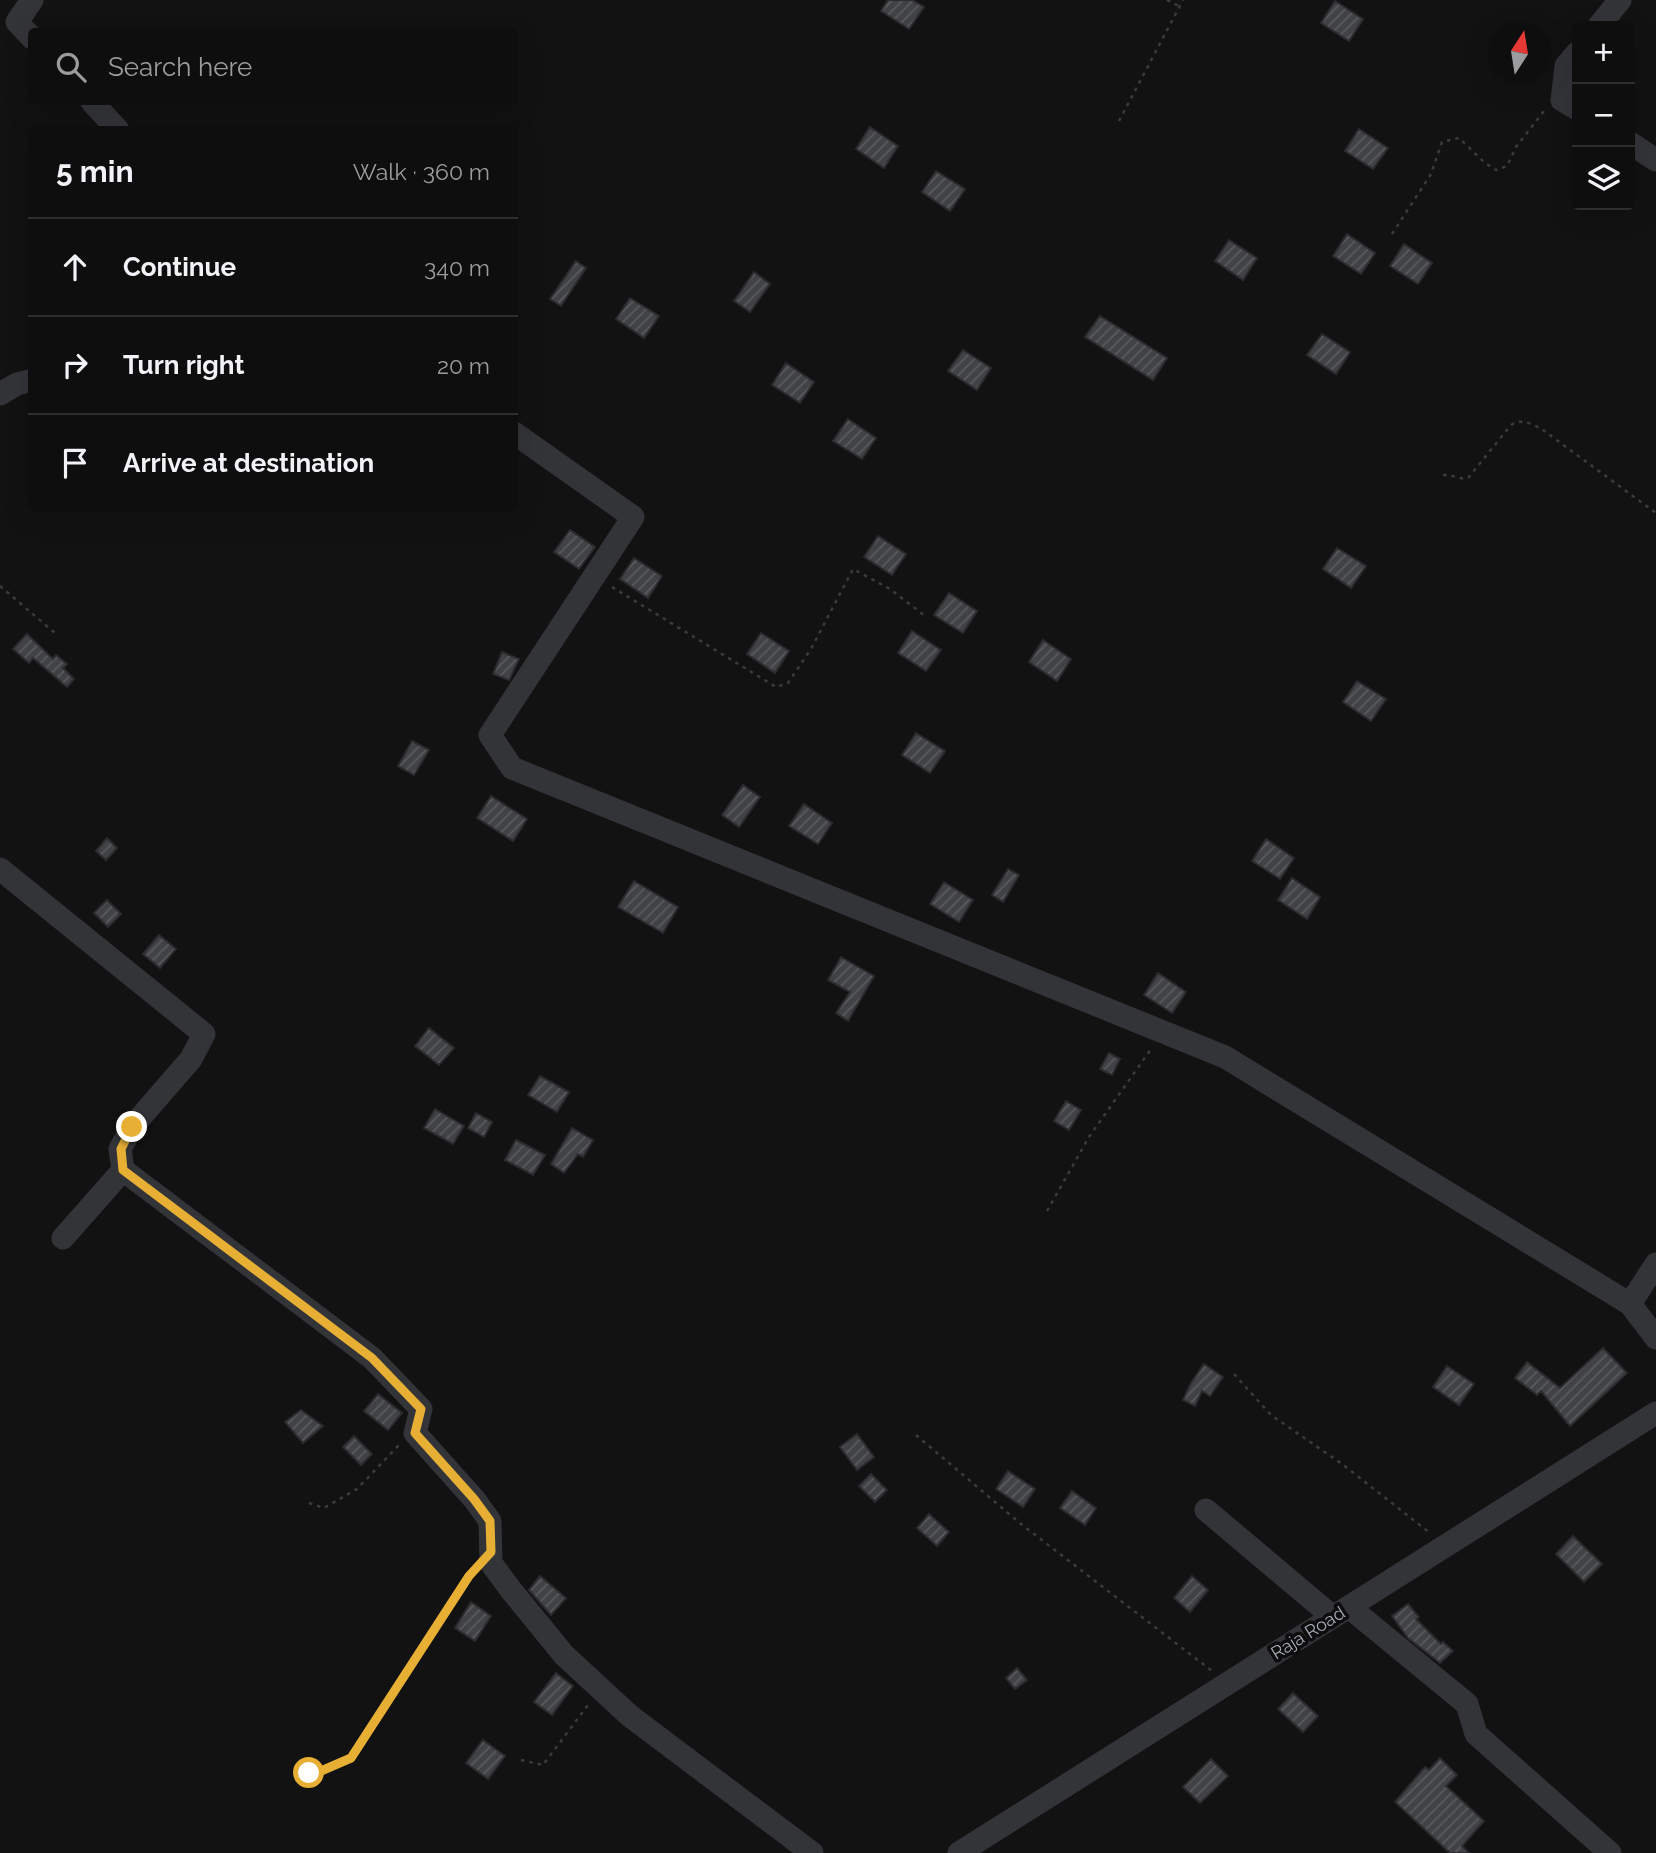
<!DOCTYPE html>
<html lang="en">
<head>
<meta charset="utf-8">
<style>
  :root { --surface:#0e0e0e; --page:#1c1c1c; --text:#f1f3f6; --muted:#9b9c9e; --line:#2e2e2e }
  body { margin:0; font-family:Raleway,sans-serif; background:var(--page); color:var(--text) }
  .controls { position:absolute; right:21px; top:21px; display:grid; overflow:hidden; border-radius:7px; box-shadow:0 7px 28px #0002 }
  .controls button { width:63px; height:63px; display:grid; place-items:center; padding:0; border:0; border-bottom:2px solid var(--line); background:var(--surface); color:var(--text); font:35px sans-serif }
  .compass { position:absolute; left:1488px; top:21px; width:63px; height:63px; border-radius:50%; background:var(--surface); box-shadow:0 7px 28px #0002; rotate:12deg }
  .stop { position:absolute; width:21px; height:21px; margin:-16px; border:5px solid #e8af35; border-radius:50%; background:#fff }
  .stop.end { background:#e8af35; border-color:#fff; box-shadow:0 2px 7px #0008 }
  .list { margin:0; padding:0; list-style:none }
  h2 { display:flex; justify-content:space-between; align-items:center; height:91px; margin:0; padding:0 28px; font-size:30px }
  h2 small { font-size:23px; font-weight:400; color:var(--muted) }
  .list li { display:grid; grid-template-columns:46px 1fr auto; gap:21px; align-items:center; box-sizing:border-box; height:98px; padding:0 28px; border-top:2px solid var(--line) }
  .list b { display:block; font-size:26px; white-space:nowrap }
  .list em { font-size:23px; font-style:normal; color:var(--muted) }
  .icon { flex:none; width:38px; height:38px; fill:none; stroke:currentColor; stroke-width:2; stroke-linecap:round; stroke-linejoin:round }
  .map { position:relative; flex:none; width:1656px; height:1853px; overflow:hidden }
  .search { position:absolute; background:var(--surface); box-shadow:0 7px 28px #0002; left:28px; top:28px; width:490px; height:77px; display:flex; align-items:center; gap:18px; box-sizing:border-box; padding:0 24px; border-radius:7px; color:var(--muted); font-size:26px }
  .panel { position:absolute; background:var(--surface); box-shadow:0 7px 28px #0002; left:28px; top:126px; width:490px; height:385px; border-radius:7px }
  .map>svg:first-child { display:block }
  .building { fill:url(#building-hatch); stroke:#2c2c2f; stroke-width:2 }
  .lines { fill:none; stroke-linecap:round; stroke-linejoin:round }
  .path { stroke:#393b3f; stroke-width:2.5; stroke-dasharray:3.5 5; stroke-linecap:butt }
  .minor { stroke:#333438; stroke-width:23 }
  .route { stroke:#e8af35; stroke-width:9 }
  .labels { text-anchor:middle; stroke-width:7; stroke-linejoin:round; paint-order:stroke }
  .street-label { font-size:18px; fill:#a4a8b3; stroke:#0d0d0e }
</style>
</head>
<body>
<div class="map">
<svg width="1656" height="1853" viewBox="0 0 1656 1853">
  <defs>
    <pattern id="building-hatch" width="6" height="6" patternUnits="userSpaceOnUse" patternTransform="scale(1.75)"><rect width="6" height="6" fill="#414246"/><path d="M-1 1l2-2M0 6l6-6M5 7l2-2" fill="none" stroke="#595a5e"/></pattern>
  </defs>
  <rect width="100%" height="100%" fill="#121213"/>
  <path class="building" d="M888 0H912L924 7 909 29 881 11Z
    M1335 1 1363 19 1349 41 1321 23Z
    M870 127 898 146 884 168 856 149Z
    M1359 129 1388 148 1373 169 1345 151Z
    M936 171 965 189 950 211 922 192Z
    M1347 234 1375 253 1361 274 1333 256Z
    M1229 240 1257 258 1243 280 1215 261Z
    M1404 244 1432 263 1418 284 1390 266Z
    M576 261 586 268 561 306 550 299Z
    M754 272 770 284 750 312 734 301Z
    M630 298 659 316 644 338 616 319Z
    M1100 316 1167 358 1153 380 1085 337Z
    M1322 334 1350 352 1336 374 1307 355Z
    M963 350 991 368 977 390 948 371Z
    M786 363 814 382 800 403 772 385Z
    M848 419 876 438 862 459 833 441Z
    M570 530 595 547 579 569 554 552Z
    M878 536 906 554 892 575 864 557Z
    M1337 548 1366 566 1351 588 1323 569Z
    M634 558 662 576 648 598 620 579Z
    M949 593 977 611 963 633 934 615Z
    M912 631 941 650 926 671 898 653Z
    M761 633 789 651 775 673 747 654Z
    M27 634 53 659 56 655 67 664 63 668 74 679 67 687 33 658 29 663 13 649Z
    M1043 640 1071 659 1057 681 1029 662Z
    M502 652 519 659 509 680 493 674Z
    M1357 681 1386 699 1371 721 1343 702Z
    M916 733 945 751 930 773 902 755Z
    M412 741 429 750 414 775 398 766Z
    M743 785 760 797 739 827 722 815Z
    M491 796 527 819 513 841 477 818Z
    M804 804 832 823 818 844 789 826Z
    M107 838 117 848 106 860 96 851Z
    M1266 839 1294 858 1280 879 1252 861Z
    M1008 869 1019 875 1003 902 992 895Z
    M1292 878 1320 897 1307 919 1278 900Z
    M634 881 678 907 663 933 618 907Z
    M944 882 973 900 959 922 930 904Z
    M107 900 121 914 108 927 94 913Z
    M159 935 176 949 160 968 143 954Z
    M841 957 874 976 848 1021 836 1013 850 992 828 980Z
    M1158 973 1186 992 1172 1013 1144 995Z
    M429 1028 454 1048 439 1065 415 1046Z
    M1109 1053 1120 1059 1112 1075 1100 1069Z
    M540 1076 569 1092 557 1112 528 1095Z
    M1066 1101 1081 1110 1069 1130 1054 1121Z
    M435 1109 464 1126 453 1144 424 1128Z
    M476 1113 492 1122 484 1137 468 1128Z
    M572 1128 593 1140 583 1157 578 1154 564 1173 551 1164Z
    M516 1140 545 1155 533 1175 505 1160Z
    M1603 1348 1627 1373 1570 1426 1541 1391 1537 1395 1515 1378 1527 1362 1560 1388Z
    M1204 1364 1223 1377 1210 1396 1202 1391 1195 1406 1183 1400 1191 1383Z
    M1447 1366 1474 1384 1459 1405 1433 1387Z
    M378 1394 402 1413 388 1430 364 1411Z
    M301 1410 323 1426 303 1443 285 1422Z
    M857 1434 874 1457 857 1470 840 1447Z
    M354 1436 372 1454 361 1465 343 1447Z
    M1008 1471 1035 1489 1023 1507 996 1489Z
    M871 1474 887 1490 875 1502 859 1486Z
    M1072 1491 1096 1508 1085 1525 1060 1508Z
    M929 1514 949 1532 937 1546 917 1528Z
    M1573 1536 1602 1564 1584 1582 1556 1554Z
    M540 1576 566 1598 551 1615 529 1590Z
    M1192 1576 1208 1590 1190 1612 1174 1598Z
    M471 1602 491 1616 475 1641 455 1628Z
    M1408 1604 1419 1617 1416 1619 1441 1644 1443 1642 1453 1651 1440 1663 1408 1638 1392 1616Z
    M1017 1668 1027 1680 1015 1689 1006 1678Z
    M556 1673 573 1686 552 1715 534 1702Z
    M1293 1693 1318 1716 1303 1732 1278 1709Z
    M483 1740 505 1756 488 1779 466 1763Z
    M1440 1758 1457 1775 1446 1786 1484 1821 1462 1846 1469 1853H1450L1395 1802 1425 1767 1429 1770Z
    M1211 1759 1228 1776 1200 1803 1183 1787Z"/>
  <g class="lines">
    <path class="path" d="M1167 0 1179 6
      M1119 121 1183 0
      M1392 234 1431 174 1442 142 1459 138 1485 163 1496 170 1507 166 1516 147 1544 111
      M1443 475C1453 474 1458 480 1468 478L1511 425C1523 418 1532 424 1543 430L1656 513
      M0 586 55 633
      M612 587 776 687 788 683 811 649 853 569 890 589 925 616
      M1047 1211 1089 1137 1151 1049
      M1234 1374 1271 1415 1342 1464 1430 1533
      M916 1435 1021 1524 1212 1671
      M309 1503 324 1508 357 1489 399 1445
      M521 1760 543 1765 588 1705
      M309 1773 321 1771 351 1758 475 1570"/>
    <path class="minor" d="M1599 26 1620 0
      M32 38 17 22 32 0
      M1577 53 1566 66 1562 100 1577 109
      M92 102 118 130
      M1630 143 1656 160
      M0 394 17 384 32 380
      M514 433 633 517 490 735 512 768 1225 1057 1630 1304 1656 1338
      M0 869 204 1034 191 1059 132 1127 120 1149 123 1170
      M63 1238 123 1170 372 1358 421 1409 415 1433 474 1499 490 1521 491 1563 511 1590 564 1655 630 1716 812 1853
      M1630 1304 1656 1264
      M1206 1510 1333 1617
      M1349 1607 1467 1704 1476 1734 1610 1853
      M959 1853 1656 1413"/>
  </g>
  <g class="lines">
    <path class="route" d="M132 1127 121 1149 123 1170 372 1358 421 1409 415 1433 474 1499 490 1521 491 1552 469 1576 351 1758 321 1771 309 1773"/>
  </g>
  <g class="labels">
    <g class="street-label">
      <text transform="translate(1308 1633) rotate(-32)" y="6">Raja Road</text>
    </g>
  </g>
</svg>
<div class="controls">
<button>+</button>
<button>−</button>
<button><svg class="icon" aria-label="layers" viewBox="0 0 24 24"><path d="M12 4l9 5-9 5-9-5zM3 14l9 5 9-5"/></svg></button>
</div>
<svg class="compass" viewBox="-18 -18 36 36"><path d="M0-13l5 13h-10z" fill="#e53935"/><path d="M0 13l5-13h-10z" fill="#9b9c9e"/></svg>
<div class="stop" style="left:309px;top:1773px"></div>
<div class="stop end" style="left:132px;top:1127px"></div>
<div class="search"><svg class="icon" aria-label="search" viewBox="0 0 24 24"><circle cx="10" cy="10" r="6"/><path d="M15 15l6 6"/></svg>Search here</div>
<section class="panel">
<h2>5 min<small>Walk · 360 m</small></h2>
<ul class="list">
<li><svg class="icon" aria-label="ahead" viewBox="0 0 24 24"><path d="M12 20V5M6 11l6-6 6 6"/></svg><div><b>Continue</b></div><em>340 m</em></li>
<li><svg class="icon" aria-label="right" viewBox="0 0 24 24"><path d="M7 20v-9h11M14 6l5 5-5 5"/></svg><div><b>Turn right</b></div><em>20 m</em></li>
<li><svg class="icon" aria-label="arrive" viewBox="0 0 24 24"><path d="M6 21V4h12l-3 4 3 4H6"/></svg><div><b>Arrive at destination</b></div></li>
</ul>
</section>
</div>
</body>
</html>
